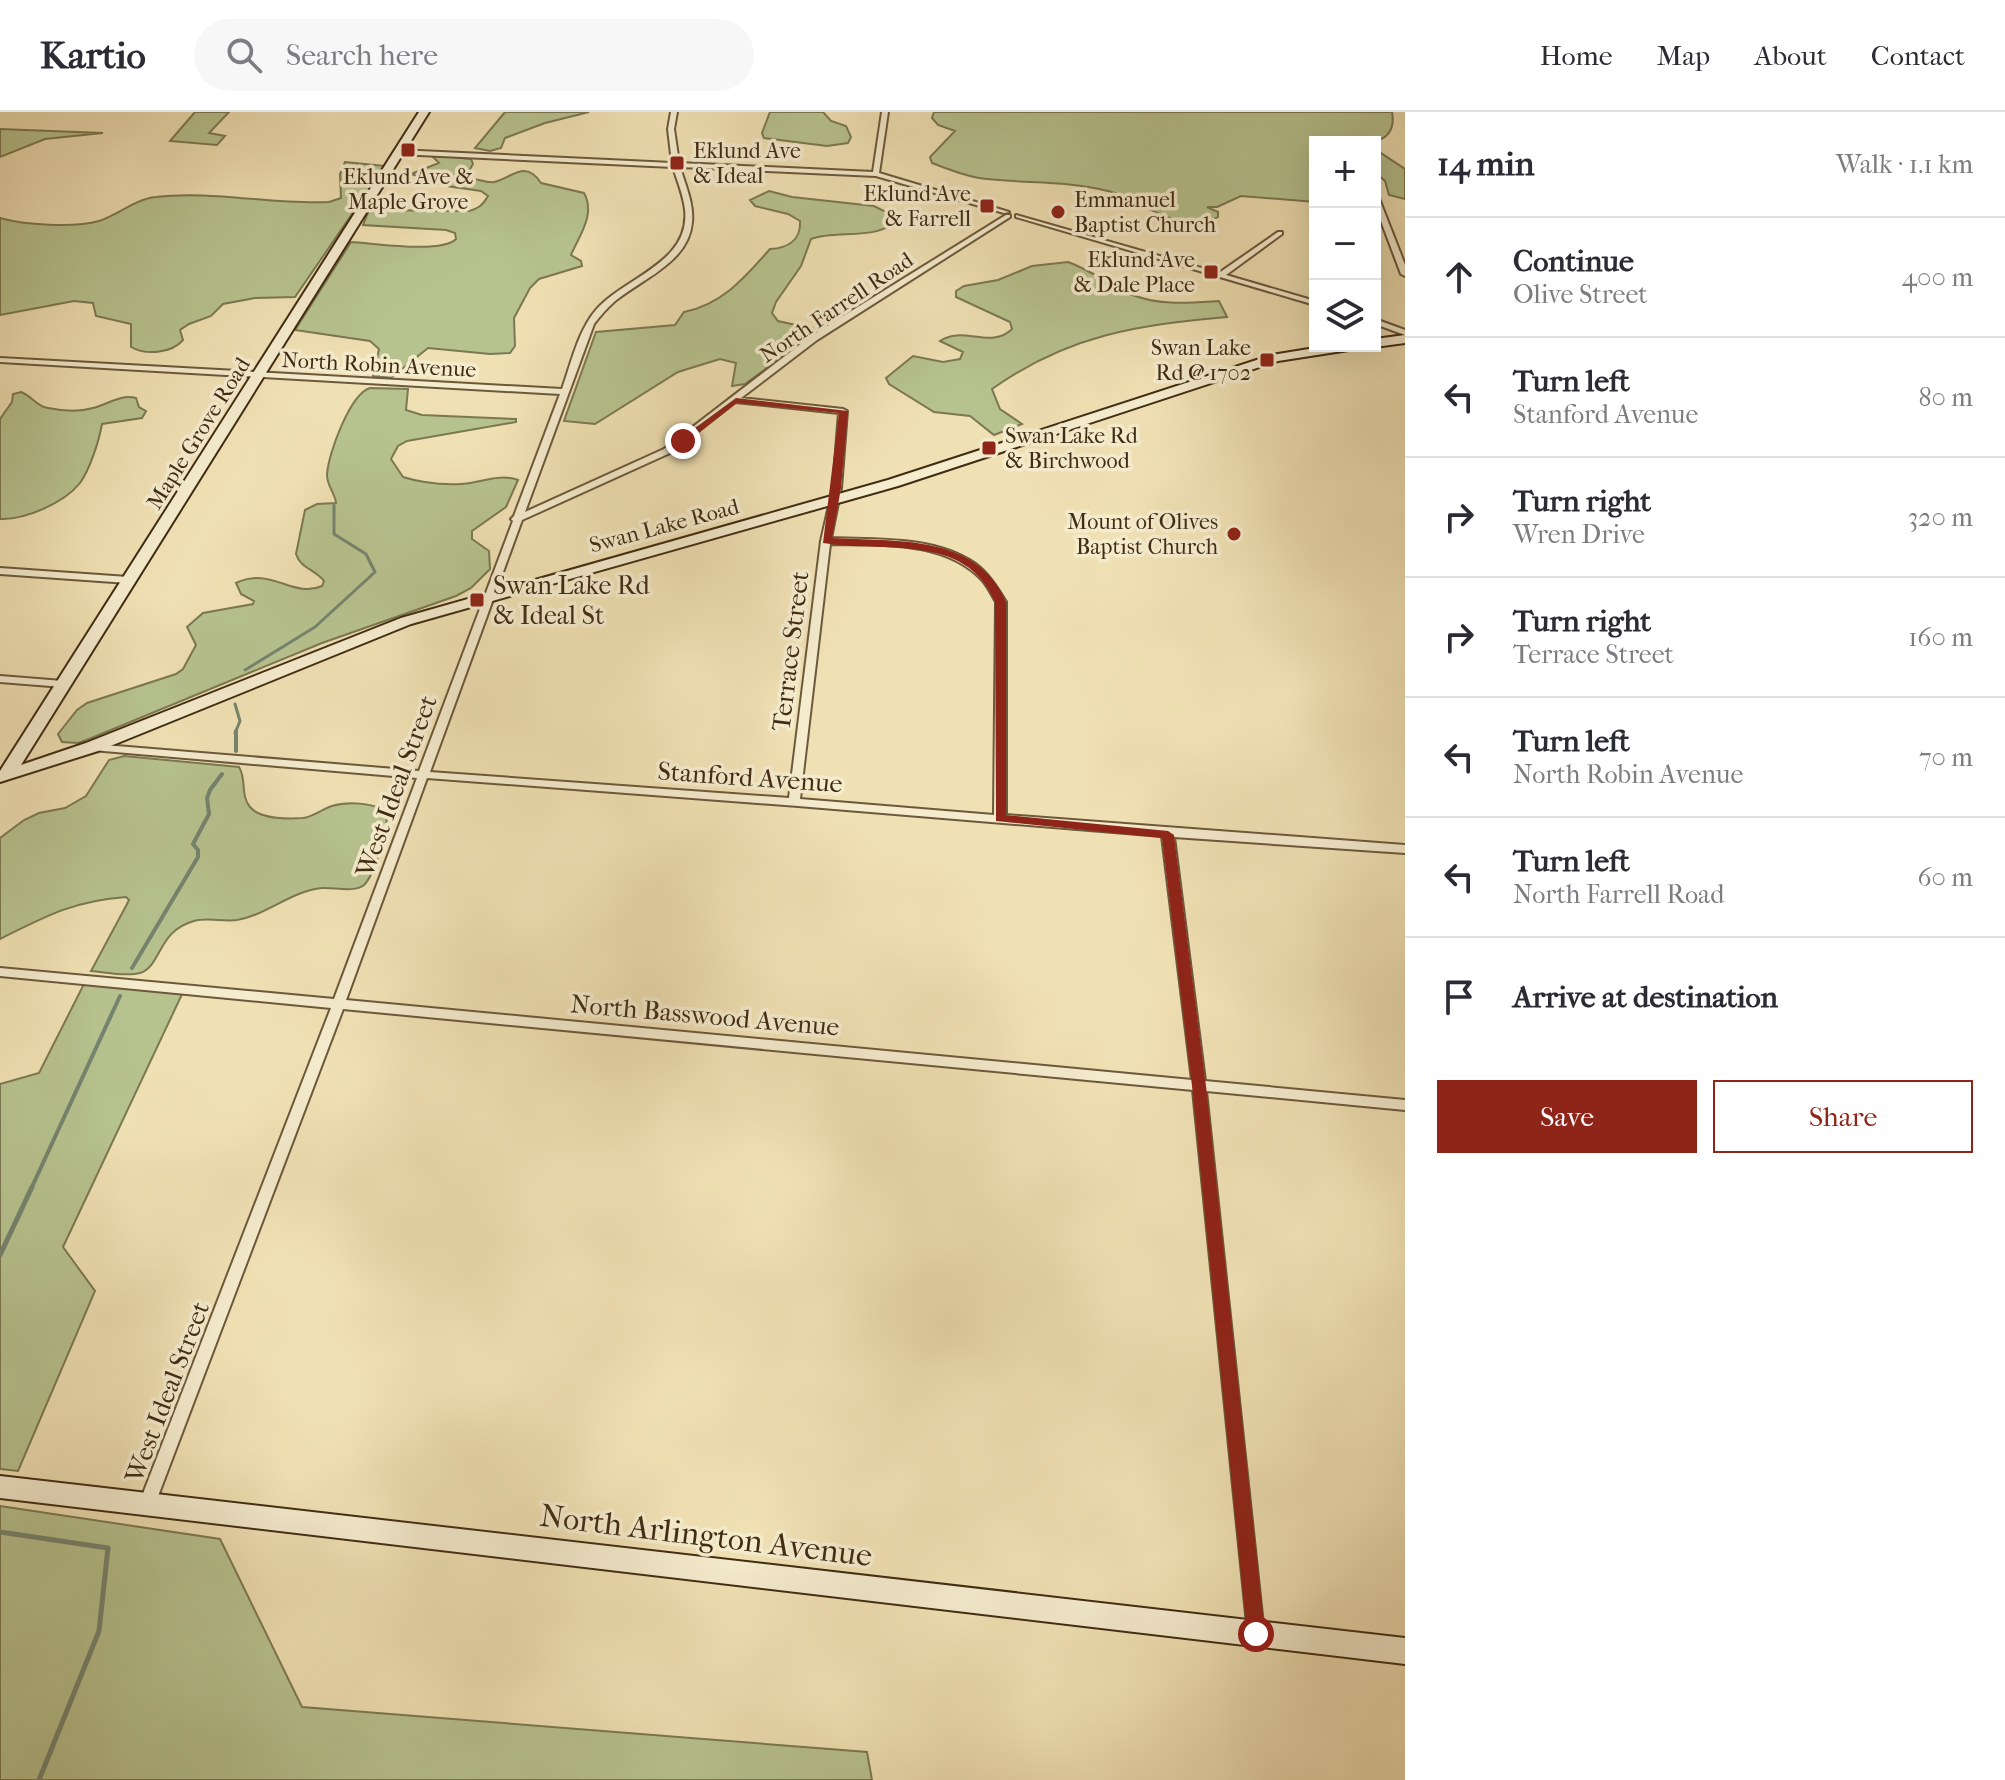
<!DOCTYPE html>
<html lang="en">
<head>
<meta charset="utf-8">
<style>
  :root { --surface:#fff; --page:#f7f7f7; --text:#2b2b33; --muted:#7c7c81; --line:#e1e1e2; --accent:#8f2418 }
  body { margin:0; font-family:"IM FELL French Canon",serif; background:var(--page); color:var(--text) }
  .controls { position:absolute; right:24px; top:24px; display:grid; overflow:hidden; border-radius:0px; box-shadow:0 8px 32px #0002 }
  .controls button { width:72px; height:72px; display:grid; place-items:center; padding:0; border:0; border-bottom:2px solid var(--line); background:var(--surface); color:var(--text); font:40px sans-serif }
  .stop { position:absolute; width:24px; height:24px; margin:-18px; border:6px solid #8f2418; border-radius:50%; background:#fff }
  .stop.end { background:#8f2418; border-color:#fff; box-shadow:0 2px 8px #0008 }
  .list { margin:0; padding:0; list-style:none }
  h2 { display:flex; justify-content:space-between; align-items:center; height:104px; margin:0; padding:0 32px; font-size:34px }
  h2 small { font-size:26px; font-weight:400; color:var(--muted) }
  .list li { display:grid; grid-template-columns:52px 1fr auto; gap:24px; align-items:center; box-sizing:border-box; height:120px; padding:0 32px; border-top:2px solid var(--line) }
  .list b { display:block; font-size:30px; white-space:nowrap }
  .list p { margin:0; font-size:26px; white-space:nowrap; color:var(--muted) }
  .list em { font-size:26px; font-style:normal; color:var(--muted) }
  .actions { display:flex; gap:16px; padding:24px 32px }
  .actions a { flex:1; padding:18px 0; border:2px solid var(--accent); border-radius:0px; text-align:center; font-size:28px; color:var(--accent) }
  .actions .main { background:var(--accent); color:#fff }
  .icon { flex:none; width:44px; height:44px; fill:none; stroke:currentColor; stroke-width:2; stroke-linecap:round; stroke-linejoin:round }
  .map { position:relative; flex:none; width:1405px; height:1668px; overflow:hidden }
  header { display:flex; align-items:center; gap:48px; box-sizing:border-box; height:112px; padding:0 40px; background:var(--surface); border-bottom:2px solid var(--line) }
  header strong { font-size:38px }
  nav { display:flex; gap:44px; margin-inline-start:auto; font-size:28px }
  .search { width:560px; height:72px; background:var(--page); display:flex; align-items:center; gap:20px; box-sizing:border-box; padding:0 28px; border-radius:44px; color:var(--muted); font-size:30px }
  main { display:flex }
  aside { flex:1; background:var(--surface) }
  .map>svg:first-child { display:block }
  .green { fill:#b7c38f; stroke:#7c7851; stroke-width:2 }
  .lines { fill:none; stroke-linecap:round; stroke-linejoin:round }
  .stream-far2 { stroke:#76846f; stroke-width:3 }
  .stream-far1 { stroke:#76846f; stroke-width:4 }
  .stream { stroke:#76846f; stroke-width:5 }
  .street-casing { stroke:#6c593b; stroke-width:4 }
  .secondary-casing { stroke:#402c13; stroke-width:4 }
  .street { fill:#f5ecce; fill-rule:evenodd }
  .secondary { fill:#f5ecce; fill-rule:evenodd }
  .route { fill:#8f2418 }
  .poi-dot { fill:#8f2418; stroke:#f5ecce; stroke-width:3 }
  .labels { text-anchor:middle; stroke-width:7; stroke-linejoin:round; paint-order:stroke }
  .far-poi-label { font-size:22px; fill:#402c13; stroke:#f5ecce; text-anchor:end }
  .far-street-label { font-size:22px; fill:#402c13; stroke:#f5ecce }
  .poi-label { font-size:26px; fill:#402c13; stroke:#f5ecce; text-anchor:start }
  .street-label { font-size:26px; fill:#402c13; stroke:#f5ecce }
  .near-street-label { font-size:32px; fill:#402c13; stroke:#f5ecce }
</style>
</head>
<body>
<header>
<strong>Kartio</strong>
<div class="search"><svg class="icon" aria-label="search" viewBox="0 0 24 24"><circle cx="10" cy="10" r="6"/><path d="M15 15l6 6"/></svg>Search here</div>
<nav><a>Home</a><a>Map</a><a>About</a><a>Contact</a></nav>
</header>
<main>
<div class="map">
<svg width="1405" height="1668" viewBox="0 0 1405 1668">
  <rect width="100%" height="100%" fill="#f0e1b4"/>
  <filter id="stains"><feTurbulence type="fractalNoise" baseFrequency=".0025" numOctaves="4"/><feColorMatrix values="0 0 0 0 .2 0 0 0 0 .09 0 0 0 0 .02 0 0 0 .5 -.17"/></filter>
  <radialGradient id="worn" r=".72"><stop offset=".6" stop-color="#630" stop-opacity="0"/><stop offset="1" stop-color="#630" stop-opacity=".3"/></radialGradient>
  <path class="green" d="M195 0H229L209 21 225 24 217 33 170 29Z
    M505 0H589L545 11 505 26 501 36 490 39 475 36Z
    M770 0H823L831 9 846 14 851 25 848 31 827 34 764 26 762 21Z
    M934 0H1392C1400 43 1343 30 1315 30V90L1241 84 1217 95H1207L1218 100V105C1181 126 1143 88 1108 79 1065 68 1022 72 979 66 963 63 947 57 932 51L930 45 955 19 938 13 932 6Z
    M0 17 103 21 45 27 0 45Z
    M1375 31 1381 41 1405 57V87L1389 83 1385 69 1375 60Z
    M431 43 471 47 473 52 469 59 474 67C480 68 488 71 494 70 512 66 525 47 541 71L584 81C596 102 579 124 571 143L581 149 582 154 539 167 530 176 514 206 515 234 510 241 490 242 428 236 391 266 373 264 379 237 370 229 295 218 351 130C374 131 441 142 456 127L455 121 446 118 363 113 369 98 469 99C479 96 483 93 488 84L481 79 446 74 411 62 439 51Z
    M345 50 385 54 295 185 255 186 223 192 211 204 189 212 180 218 183 228C171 242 145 243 131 235V212L96 204 93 191 74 189 0 203V106C23 113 75 116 99 109 118 103 135 87 156 85 212 78 271 93 329 90L341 86 340 62Z
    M769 79 792 85 874 94 898 106C881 130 836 117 811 127L801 154 776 190 772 201 778 209 819 218 745 272 732 274 736 251 720 247 678 260 595 312 564 309 596 220 675 213 684 200C723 192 744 166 770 137 788 136 801 128 800 109L788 102 755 94 750 88Z
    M1068 150C1093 159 1109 173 1130 182 1159 194 1188 191 1219 189L1227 205C1137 213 1068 223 992 277L1000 297 1022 312 994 323 970 304 934 300 889 272 886 266 913 244 943 250 960 247 963 240 940 229C963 213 991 238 1012 217L1010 210 956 185V179L964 174 998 168 1032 154Z
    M370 276 408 277 406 298 422 303 516 307V310L407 329 398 334 391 347 403 365C422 371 440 373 461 372 479 371 500 361 518 368L506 395 472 419V427L489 439 490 457 471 476 456 484 322 531 89 627 78 631 62 630 58 622 77 598 87 591 176 562 183 557 196 533 187 515 203 501 253 492 254 489 241 482 236 471C271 454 293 487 322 474L324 469C316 458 300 456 296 442L305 398 317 392 336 391C335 381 327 374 327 363 328 342 350 282 370 276Z
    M21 280C32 284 37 295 48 296 63 299 79 300 93 296 109 292 120 282 136 286L139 295 146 299 142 306 102 312C99 329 90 357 80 371 64 391 25 408 0 407V307L12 290 13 282Z
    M124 644 239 655C247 668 240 683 250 695 260 707 288 707 303 706 313 705 322 697 332 694 348 689 372 691 386 699 390 713 375 762 364 773 354 781 334 775 322 776 291 779 267 803 237 808 223 810 208 805 194 809 157 819 162 854 140 861 126 865 105 860 91 859L126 794 129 788 126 785C73 789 46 804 0 827V726L24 708 39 701 65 696 86 684 109 648Z
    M86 868 184 878 63 1135 95 1179 18 1359 0 1357V972L39 961Z
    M0 1394 220 1427 302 1595 867 1640 872 1668H0Z"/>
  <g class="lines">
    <path class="stream-far2" d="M245 558 315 515 375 460 366 442 334 422V393
      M235 592 240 609 235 621"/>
    <path class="stream-far1" d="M236 639V619
      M132 856 198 745V738L193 732 209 702 207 686 210 678 222 662
      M31 1077 120 884"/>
    <path class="stream" d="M0 1143 32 1075
      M0 1420 108 1436 99 1519 39 1668"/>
    <g class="street-casing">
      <path id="street" d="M671 0H677L674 17 679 51 873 60 882 0H888L879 61 1009 100 1004 101 876 64 680 55C685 72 694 92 692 110 689 150 642 167 615 189 607 196 600 204 594 212L525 400 664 337 811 224 1006 103H1010V105L817 228 741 286 843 297 847 299 841 376 831 426C877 428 934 424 974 451 988 461 997 475 1006 490V703L1405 733V741L1174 725 1205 969 1405 988V998L1206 979 1264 1522 1262 1528 1256 1530 1250 1528 1248 1522 1193 978 343 897 155 1392 153 1397 147 1399 141 1397 139 1392 331 896 0 864V856L334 887 417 666 92 638 87 635 92 632 419 659 513 409 511 407 514 404 560 282 0 250V246L562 277C571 252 578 219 596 198 626 164 691 151 685 97 683 82 677 68 673 55L398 42 395 40 398 38 672 51 668 17ZM735 290 839 301 833 376 821 429 789 686 430 660 522 408 670 341ZM830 432C880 433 946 428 983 469 988 475 992 483 996 490L994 703 800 687ZM427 666 798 694 1162 724 1192 968 346 888Z
        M1375 82 1378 84 1405 153V164L1401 162 1375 93Z
        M1016 103 1219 161 1278 120H1282V122L1226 163 1315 189V193L1016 105Z
        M1375 207 1405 218V223L1375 212Z
        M0 456 128 465 133 468 128 471 0 462Z
        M0 564 63 569 68 572 63 575 0 570Z"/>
    </g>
    <g class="secondary-casing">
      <path id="secondary" d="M419 0H429L21 653 86 631 401 506 888 368 1272 243 1327 234H1355L1349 238 1278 249 898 374 411 512 98 639 0 670V659Z
        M1405 223V231L1375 235 1373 234 1375 227Z
        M0 1364 1405 1526V1552L0 1386Z"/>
    </g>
    <use href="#street" class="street"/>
    <use href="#secondary" class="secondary"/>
  </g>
  <path class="route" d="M736 286 848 299 841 376 832 426C895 430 977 421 1006 490V703L1168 719 1174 723 1206 974 1265 1522 1262 1528 1256 1531 1249 1528 1247 1522 1192 974 1162 726 996 709 995 490C966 420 883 441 823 431L839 301 737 291 686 331H680V327Z"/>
  <g class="poi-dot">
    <rect x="400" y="30" width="16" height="16" rx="4"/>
    <rect x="669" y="43" width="16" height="16" rx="4"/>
    <rect x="979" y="86" width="16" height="16" rx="4"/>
    <circle cx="1058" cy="100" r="8"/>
    <rect x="1203" y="152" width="16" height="16" rx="4"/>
    <rect x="1259" y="240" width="16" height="16" rx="4"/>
    <rect x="981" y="328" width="16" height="16" rx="4"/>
    <circle cx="1234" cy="422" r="8"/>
    <rect x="469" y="480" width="16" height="16" rx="4"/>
  </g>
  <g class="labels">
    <g class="far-poi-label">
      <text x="693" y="46" text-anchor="start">Eklund Ave<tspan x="693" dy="25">&amp; Ideal</tspan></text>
      <text x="408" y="72" text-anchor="middle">Eklund Ave &amp;<tspan x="408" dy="25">Maple Grove</tspan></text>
      <text x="971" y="89">Eklund Ave<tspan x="971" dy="25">&amp; Farrell</tspan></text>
      <text x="1074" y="95" text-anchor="start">Emmanuel<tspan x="1074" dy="25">Baptist Church</tspan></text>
      <text x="1195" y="155">Eklund Ave<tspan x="1195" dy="25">&amp; Dale Place</tspan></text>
      <text x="1251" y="243">Swan Lake<tspan x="1251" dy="25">Rd @ 1702</tspan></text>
      <text x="1005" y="331" text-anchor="start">Swan Lake Rd<tspan x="1005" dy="25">&amp; Birchwood</tspan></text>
      <text x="1218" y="417">Mount of Olives<tspan x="1218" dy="25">Baptist Church</tspan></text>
    </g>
    <g class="far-street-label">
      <text transform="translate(836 195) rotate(-34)" y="8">North Farrell Road</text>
      <text transform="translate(379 252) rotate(3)" y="8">North Robin Avenue</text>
      <text transform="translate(198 321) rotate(-58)" y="8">Maple Grove Road</text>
      <text transform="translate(664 413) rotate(-15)" y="8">Swan Lake Road</text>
    </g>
    <g class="poi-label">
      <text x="493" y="482">Swan Lake Rd<tspan x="493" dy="30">&amp; Ideal St</tspan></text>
    </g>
    <g class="street-label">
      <text transform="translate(790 539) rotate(-83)" y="9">Terrace Street</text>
      <text transform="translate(750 665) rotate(4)" y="9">Stanford Avenue</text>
      <text transform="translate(396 674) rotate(-70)" y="9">West Ideal Street</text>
      <text transform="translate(705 903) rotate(5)" y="9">North Basswood Avenue</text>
      <text transform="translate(167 1280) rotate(-69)" y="9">West Ideal Street</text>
    </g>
    <g class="near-street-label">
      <text transform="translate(706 1423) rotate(7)" y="11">North Arlington Avenue</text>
    </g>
  </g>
  <rect width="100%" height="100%" filter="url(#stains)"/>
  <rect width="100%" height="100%" fill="url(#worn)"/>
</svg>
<div class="controls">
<button>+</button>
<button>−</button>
<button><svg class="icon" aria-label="layers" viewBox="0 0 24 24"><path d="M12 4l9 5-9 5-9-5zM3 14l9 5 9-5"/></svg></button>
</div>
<div class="stop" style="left:1256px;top:1522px"></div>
<div class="stop end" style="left:683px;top:329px"></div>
</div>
<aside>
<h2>14 min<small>Walk · 1.1 km</small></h2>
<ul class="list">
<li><svg class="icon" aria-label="ahead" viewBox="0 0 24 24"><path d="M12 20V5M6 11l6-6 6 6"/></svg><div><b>Continue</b><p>Olive Street</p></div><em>400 m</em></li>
<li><svg class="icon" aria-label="left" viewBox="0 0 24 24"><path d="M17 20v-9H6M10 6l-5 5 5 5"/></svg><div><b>Turn left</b><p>Stanford Avenue</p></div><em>80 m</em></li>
<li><svg class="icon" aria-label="right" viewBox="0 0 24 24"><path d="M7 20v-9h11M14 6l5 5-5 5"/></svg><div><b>Turn right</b><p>Wren Drive</p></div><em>320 m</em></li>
<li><svg class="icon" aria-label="right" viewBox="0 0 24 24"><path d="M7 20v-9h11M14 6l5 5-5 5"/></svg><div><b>Turn right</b><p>Terrace Street</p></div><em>160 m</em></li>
<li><svg class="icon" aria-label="left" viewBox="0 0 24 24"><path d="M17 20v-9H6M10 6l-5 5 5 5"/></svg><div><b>Turn left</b><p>North Robin Avenue</p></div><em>70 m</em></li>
<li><svg class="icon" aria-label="left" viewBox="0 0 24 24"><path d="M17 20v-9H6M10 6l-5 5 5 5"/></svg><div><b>Turn left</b><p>North Farrell Road</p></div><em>60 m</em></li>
<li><svg class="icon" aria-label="arrive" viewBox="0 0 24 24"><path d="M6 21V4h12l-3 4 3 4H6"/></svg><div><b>Arrive at destination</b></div></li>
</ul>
<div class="actions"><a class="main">Save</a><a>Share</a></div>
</aside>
</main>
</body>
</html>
